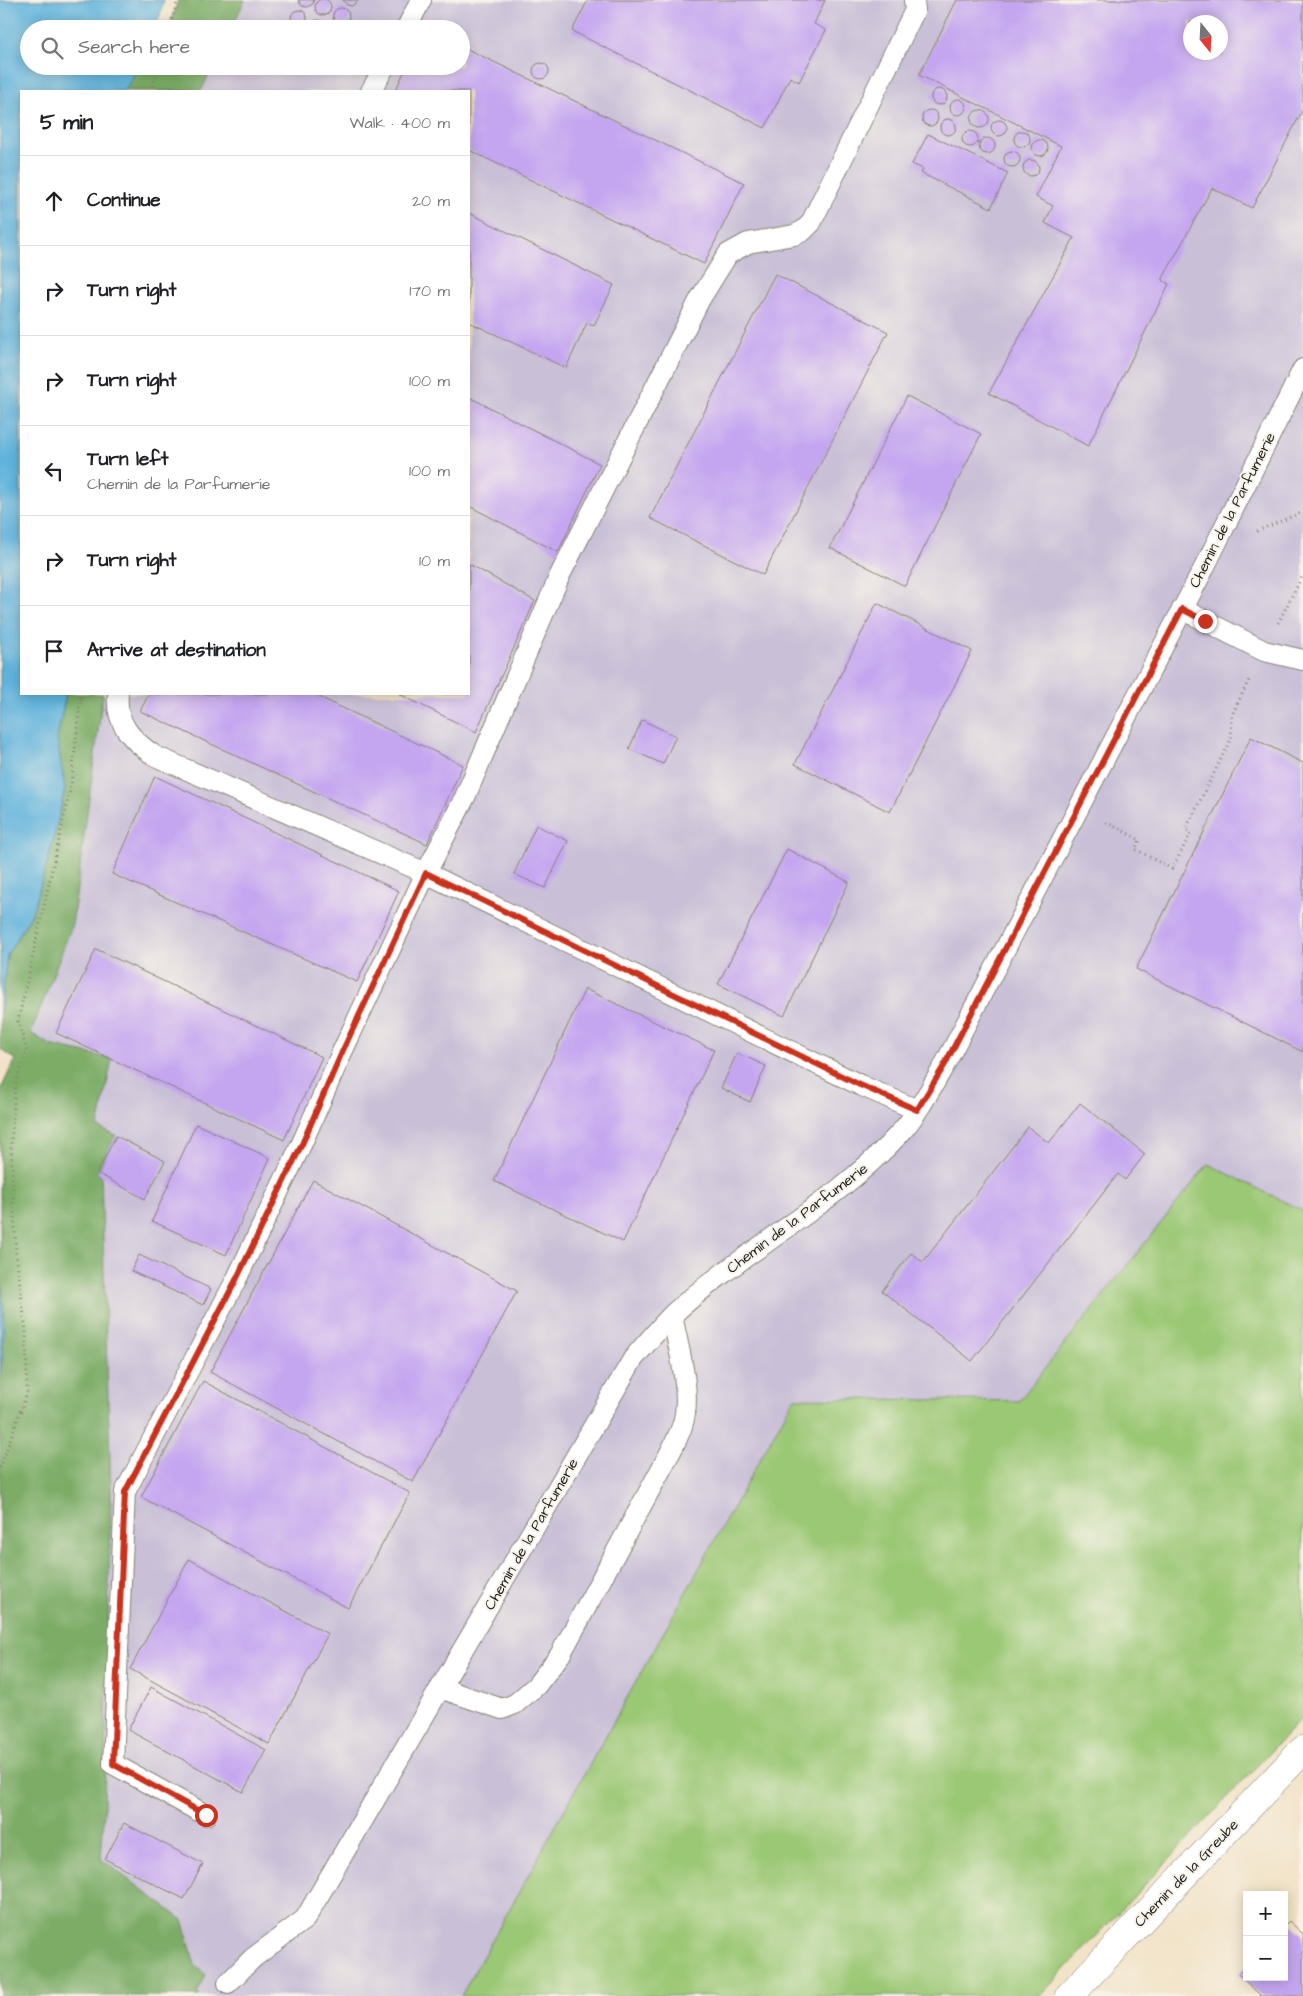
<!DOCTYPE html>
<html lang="en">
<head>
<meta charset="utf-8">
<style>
  :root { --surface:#fff; --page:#f6f6f6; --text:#202124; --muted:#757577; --line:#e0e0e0 }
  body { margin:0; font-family:"Architects Daughter",sans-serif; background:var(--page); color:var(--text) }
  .controls { position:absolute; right:15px; bottom:15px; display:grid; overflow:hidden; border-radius:0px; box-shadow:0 2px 12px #0003 }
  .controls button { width:45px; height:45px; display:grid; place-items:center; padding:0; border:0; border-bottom:1px solid var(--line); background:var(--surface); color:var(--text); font:25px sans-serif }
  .compass { position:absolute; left:1183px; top:15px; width:45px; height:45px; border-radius:50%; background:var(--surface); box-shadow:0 2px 12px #0003; rotate:162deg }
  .stop { position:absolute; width:15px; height:15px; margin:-11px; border:4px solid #c8321e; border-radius:50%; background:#fff }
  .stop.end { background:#c8321e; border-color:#fff; box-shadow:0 1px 5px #0008 }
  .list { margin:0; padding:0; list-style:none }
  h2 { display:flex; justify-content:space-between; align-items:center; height:65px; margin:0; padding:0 20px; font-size:21px }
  h2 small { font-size:16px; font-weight:400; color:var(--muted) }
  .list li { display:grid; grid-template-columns:32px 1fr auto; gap:15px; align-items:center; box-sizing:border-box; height:90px; padding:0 20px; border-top:1px solid var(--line) }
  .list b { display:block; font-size:19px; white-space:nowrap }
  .list p { margin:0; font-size:16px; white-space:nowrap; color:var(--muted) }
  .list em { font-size:16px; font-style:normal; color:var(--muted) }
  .icon { flex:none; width:28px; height:28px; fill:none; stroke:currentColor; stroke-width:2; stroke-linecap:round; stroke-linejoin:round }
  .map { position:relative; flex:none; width:1303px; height:1996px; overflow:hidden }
  .search { position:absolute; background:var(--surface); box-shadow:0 2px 12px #0003; left:20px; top:20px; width:450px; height:55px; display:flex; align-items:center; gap:12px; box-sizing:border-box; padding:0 18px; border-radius:28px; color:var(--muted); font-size:19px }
  .panel { position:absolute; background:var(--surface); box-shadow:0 2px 12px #0003; left:20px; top:90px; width:450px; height:605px; border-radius:0px }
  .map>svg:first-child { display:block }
  .industrial { fill:#c9bfd7; fill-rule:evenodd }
  .green { fill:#9bc875; stroke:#5c7248 }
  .forest { fill:#7cac66; stroke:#4c6441 }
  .water { fill:#61b3dc; stroke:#3e687c }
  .building { fill:#c4a6f0; fill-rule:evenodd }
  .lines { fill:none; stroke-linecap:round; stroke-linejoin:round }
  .lane-casing { stroke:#878072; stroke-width:22 }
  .street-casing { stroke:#878072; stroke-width:29 }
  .path { stroke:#878072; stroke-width:3; stroke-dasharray:1 4; stroke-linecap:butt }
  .lane { stroke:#fff; stroke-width:20 }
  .street { stroke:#fff; stroke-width:28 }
  .route { stroke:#c8321e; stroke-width:6 }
  .labels { text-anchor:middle; stroke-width:4; stroke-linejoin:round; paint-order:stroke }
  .street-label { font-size:15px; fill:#1c1c1c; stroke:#f7f3e8 }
</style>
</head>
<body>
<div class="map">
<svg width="1303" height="1996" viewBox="0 0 1303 1996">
  <rect width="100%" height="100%" fill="#f7f3e8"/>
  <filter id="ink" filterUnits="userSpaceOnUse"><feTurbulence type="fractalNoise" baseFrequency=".02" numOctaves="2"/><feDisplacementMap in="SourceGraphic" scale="10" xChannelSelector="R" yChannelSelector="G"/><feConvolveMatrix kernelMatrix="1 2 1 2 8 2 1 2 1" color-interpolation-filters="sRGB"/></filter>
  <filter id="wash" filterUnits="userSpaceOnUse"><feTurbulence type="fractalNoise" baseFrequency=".0096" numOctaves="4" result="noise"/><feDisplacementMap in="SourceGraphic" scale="20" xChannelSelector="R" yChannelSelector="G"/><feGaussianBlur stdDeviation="1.12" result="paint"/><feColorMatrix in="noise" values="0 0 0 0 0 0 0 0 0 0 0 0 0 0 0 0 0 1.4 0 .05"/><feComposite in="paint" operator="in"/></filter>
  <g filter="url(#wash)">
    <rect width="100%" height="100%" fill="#f2e3c8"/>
    <path class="industrial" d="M211 0H1303V1211L1208 1164 1019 1401 794 1398 461 1996H0L31 1033 72 925 103 694H469V91H184L191 66H461V29H202ZM1190 22H1220V52H1190Z"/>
    <path class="green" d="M1208 1164 1303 1211V1717L1040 1996H461L794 1398 1019 1401Z"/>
    <path class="forest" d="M178 0H245L231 29H156L158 24 169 28Z
      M139 66H213L201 91H125Z
      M66 694H103L72 925 31 1033 50 1045 112 1059 98 1127 116 1136 97 1173 101 1176 111 1492 104 1812 101 1859 183 1920 195 1965 206 1975 197 1993 200 1996H0V1376C5 1342 4 1306 0 1272V1091L15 1059 0 1049V1016L7 955 32 913 51 850 65 789 57 738Z"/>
    <path class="water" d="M0 0H164L156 29H29V66H139L125 91H21V694H66L57 738 65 789 51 850 32 913 7 955 0 1016Z
      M0 1272C4 1306 5 1342 0 1376Z"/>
    <g id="blocks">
      <path class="building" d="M315 7a8 8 0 1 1 16 0a8 8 0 1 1-16 0Z
        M298 0H314L313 4 307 7 302 6Z
        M343 0H359L352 6 347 5Z
        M588 0H825L814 24 826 30 799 82 790 77 765 128 572 31Z
        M957 0H1303V109L1252 208 1212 188 1162 280 1169 284 1088 446 989 393 1074 238 1045 223 1053 206 1036 197 1061 146 919 75ZM1190 22H1220V52H1190Z
        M333 16a8 8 0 1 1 16 0a8 8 0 1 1-16 0Z
        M291 18a8 8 0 1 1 16 0a8 8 0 1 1-16 0Z
        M265 18 273 20 275 29H259V24Z
        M317 20 326 22 329 29H312L314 22Z
        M461 46 744 183 704 264 469 150V91H395L407 66H461Z
        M533 71a8 8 0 1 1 16 0a8 8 0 1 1-16 0Z
        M931 97a8 8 0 1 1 16 0a8 8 0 1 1-16 0Z
        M950 107a8 8 0 1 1 16 0a8 8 0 1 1-16 0Z
        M922 118a8 8 0 1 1 16 0a8 8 0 1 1-16 0Z
        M971 119a9 9 0 1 1 18 0a9 9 0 1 1-18 0Z
        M940 127a8 8 0 1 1 16 0a8 8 0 1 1-16 0Z
        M991 128a8 8 0 1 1 16 0a8 8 0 1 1-16 0Z
        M1014 139a8 8 0 1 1 16 0a8 8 0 1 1-16 0Z
        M962 139a8 8 0 1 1 16 0a8 8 0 1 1-16 0Z
        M928 134 1008 173 991 208 921 173 923 169 912 164Z
        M979 146a8 8 0 1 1 16 0a8 8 0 1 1-16 0Z
        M1032 148a8 8 0 1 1 16 0a8 8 0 1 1-16 0Z
        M1004 159a8 8 0 1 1 16 0a8 8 0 1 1-16 0Z
        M1023 168a8 8 0 1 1 16 0a8 8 0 1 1-16 0Z
        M469 213 614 285 594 325 587 323 566 368 469 322Z
        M775 274 888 332 763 575 650 518Z
        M907 396 981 434 905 586 830 548Z
        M469 397 600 464 558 552 469 506Z
        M469 564 535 601 476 732 399 694H469Z
        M877 603 972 651 890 812 795 764Z
        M149 694H313L463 765 427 844 140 711Z
        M642 720 676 736 663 764 629 749Z
        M1251 737 1303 763V1052L1136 969Z
        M155 776 399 891 357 982 112 874Z
        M536 825 568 841 545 888 514 874Z
        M787 849 849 882 784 1016 718 984Z
        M96 949 322 1057 284 1140 56 1033Z
        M585 989 714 1050 623 1242 494 1181Z
        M737 1053 766 1066 750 1102 721 1088Z
        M1080 1103 1145 1154 1125 1180 1118 1174 972 1361 882 1291 911 1253 923 1262 1028 1127 1049 1143Z
        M196 1124 270 1158 226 1255 152 1221Z
        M116 1136 165 1161 145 1199 97 1173Z
        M313 1180 517 1291 413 1482 210 1372Z
        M139 1255 211 1289 203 1305 131 1271Z
        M203 1381 410 1493 348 1608 141 1497Z
        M189 1559 328 1634 269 1744 130 1669Z
        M151 1687 266 1750 243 1792 128 1730Z
        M124 1823 203 1864 184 1899 105 1859Z
        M1289 1921 1303 1934V1996H1261L1238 1974 1247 1965V1977H1284V1926Z"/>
    </g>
  </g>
  <g filter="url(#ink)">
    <use href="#blocks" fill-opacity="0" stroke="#878072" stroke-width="1"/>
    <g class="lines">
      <g class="lane-casing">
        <path id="lane" d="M406 29 421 0
          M371 91 385 66
          M1182 609 1264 651 1303 660
          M118 694C115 723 132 741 155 756L426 873 860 1085 917 1110
          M440 1688 502 1709 515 1704 536 1686 560 1655 671 1451C675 1443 679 1435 682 1426 693 1395 678 1347 672 1315
          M206 1815 113 1764 125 1492 236 1280 302 1143 343 1050 426 873 465 797 560 575 700 299 728 254 748 243 794 235 803 231 811 223 915 10 914 0
          M228 1983 253 1958 305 1919 633 1359C646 1344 659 1328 673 1314 745 1249 835 1205 901 1132 918 1113 931 1088 944 1066L1203 570 1303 369"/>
      </g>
      <g class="street-casing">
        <path id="street" d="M1069 1996 1303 1750"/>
      </g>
      <path class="path" d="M169 29 178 0
        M151 91 159 66
        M1257 531 1303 512
        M1278 623 1303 575
        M1106 822 1140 840 1135 849 1172 869 1191 833 1186 829 1231 739 1232 715 1250 678
        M0 1468 27 1393 26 1331 16 1254 11 1147 15 1085 27 1051 18 1021 71 786 81 694"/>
      <use href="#lane" class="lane"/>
      <use href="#street" class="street"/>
    </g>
  </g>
  <g class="lines" filter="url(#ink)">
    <path class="route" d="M206 1815 113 1764 125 1492 236 1280 302 1144 343 1050 426 873 860 1085 917 1110 944 1066 1182 609 1205 621"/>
  </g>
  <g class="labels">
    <g class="street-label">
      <text transform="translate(1232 510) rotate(-63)" y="5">Chemin de la Parfumerie</text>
      <text transform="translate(797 1218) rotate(-37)" y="5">Chemin de la Parfumerie</text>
      <text transform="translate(531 1534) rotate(-60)" y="5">Chemin de la Parfumerie</text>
      <text transform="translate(1186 1873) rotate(-46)" y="5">Chemin de la Greube</text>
    </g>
  </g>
</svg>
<div class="controls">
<button>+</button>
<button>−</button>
</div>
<svg class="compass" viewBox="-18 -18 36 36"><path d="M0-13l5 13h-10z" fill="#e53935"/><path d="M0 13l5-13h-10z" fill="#757577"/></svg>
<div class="stop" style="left:206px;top:1815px"></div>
<div class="stop end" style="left:1205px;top:621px"></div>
<div class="search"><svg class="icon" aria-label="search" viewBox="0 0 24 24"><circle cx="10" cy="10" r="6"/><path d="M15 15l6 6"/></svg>Search here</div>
<section class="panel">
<h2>5 min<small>Walk · 400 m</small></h2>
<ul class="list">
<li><svg class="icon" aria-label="ahead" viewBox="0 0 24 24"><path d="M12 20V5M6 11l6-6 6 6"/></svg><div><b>Continue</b></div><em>20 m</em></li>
<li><svg class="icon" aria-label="right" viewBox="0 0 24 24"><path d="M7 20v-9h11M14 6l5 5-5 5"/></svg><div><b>Turn right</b></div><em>170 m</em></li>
<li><svg class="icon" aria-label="right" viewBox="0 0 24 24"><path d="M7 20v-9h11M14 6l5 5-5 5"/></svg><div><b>Turn right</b></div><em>100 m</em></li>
<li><svg class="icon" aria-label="left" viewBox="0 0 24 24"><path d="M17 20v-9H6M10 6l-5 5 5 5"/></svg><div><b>Turn left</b><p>Chemin de la Parfumerie</p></div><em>100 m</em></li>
<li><svg class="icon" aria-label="right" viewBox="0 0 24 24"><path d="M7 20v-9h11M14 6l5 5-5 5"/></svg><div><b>Turn right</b></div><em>10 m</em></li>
<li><svg class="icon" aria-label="arrive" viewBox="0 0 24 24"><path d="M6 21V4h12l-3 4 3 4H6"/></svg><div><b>Arrive at destination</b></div></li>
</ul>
</section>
</div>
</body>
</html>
